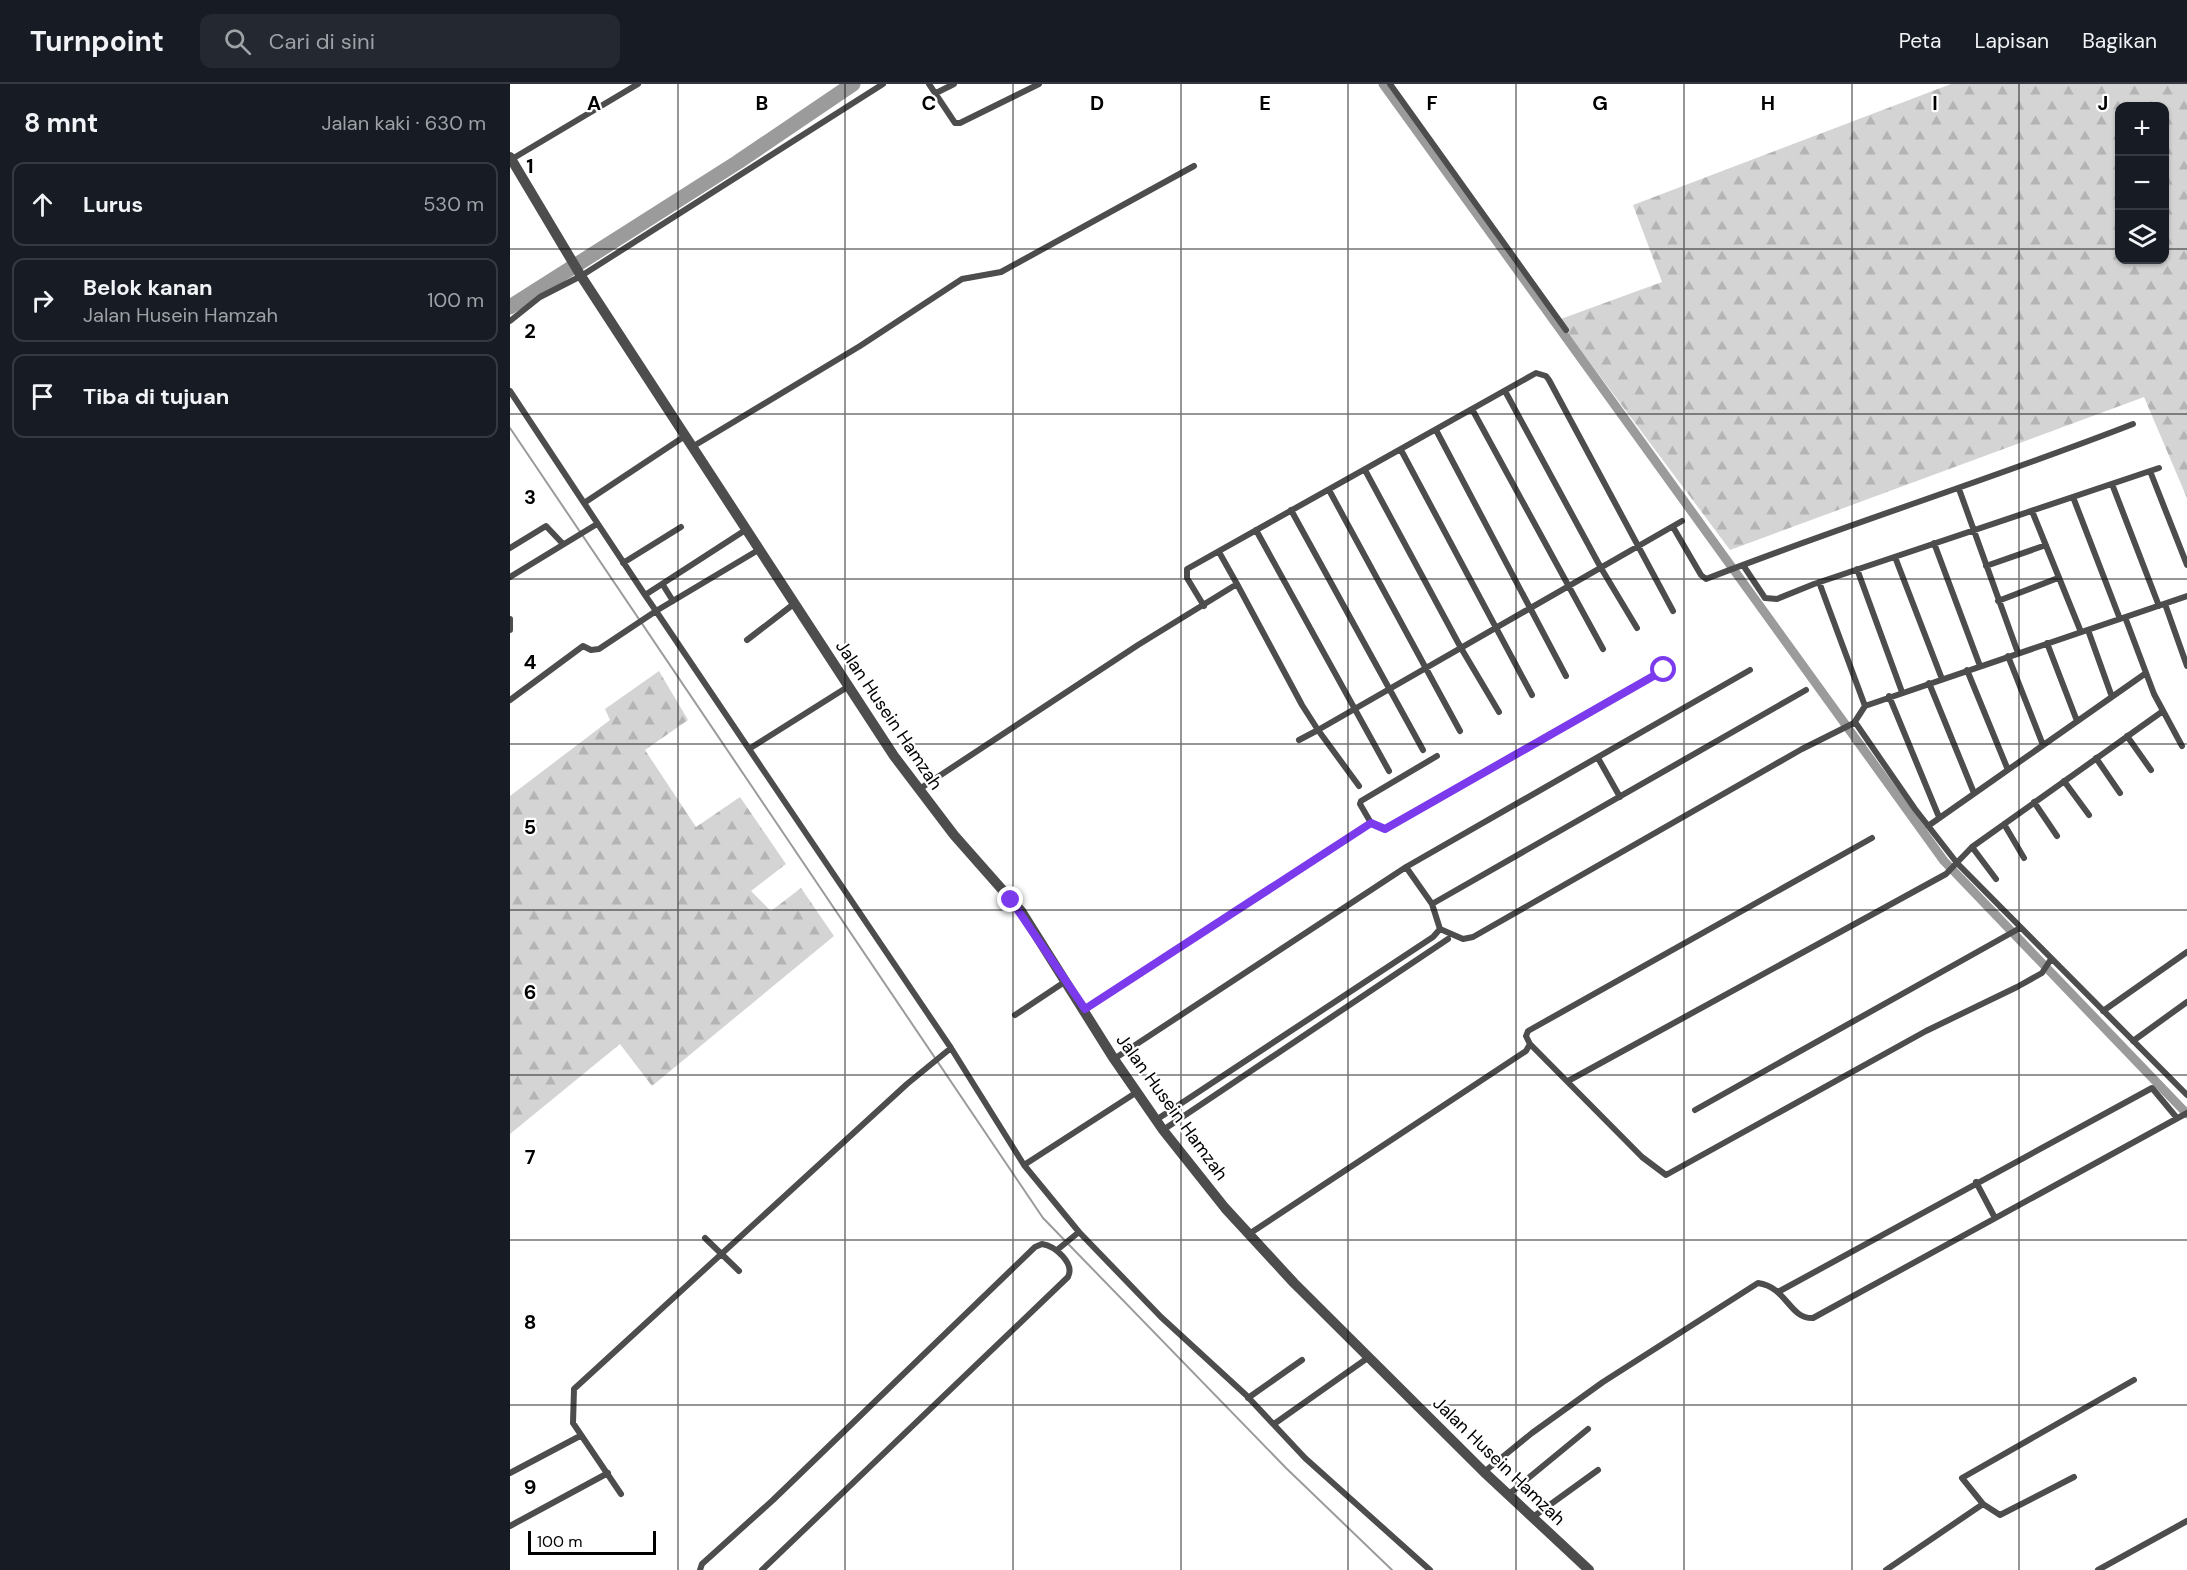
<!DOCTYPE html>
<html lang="id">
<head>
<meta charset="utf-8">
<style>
  :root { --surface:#171b24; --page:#242831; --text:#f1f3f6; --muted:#9ea1a6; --line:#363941 }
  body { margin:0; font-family:"DM Sans",sans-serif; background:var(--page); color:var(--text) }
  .controls { position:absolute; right:18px; top:18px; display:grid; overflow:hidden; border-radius:12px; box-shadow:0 2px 4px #0004 }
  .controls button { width:54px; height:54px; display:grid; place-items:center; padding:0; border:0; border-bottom:2px solid var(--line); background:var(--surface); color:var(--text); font:30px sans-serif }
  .scale { position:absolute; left:18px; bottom:15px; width:128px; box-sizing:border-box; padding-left:6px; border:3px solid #000; border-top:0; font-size:16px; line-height:21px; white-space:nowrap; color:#000; -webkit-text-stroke:4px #fff; paint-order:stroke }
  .stop { position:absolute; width:18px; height:18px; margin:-14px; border:4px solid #7c3aed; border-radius:50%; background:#fff }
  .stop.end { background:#7c3aed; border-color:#fff; box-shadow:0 2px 6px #0008 }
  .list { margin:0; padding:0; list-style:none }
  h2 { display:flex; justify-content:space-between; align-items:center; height:78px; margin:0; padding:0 24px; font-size:26px }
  h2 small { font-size:20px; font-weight:400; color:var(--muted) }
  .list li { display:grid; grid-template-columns:39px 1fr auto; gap:18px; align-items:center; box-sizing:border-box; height:84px; margin:0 12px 12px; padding:0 12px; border:2px solid var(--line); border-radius:12px }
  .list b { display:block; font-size:22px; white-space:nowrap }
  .list p { margin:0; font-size:20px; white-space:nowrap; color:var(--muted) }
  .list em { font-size:20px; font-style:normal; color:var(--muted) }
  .icon { flex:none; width:33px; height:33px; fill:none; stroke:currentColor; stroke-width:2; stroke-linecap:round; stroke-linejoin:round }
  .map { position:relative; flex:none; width:1677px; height:1486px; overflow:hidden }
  header { display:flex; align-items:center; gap:36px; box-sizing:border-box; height:84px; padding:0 30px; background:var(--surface); border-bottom:2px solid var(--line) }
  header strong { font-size:28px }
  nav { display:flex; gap:33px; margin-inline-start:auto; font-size:21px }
  .search { width:420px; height:54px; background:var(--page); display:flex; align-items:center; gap:15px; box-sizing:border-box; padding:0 21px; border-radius:12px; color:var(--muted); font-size:22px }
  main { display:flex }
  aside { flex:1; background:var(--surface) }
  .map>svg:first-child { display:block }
  .forest { fill:url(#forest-firs); fill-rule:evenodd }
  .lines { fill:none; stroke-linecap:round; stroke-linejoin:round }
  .stream { stroke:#9b9b9b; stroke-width:2 }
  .canal { stroke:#9b9b9b; stroke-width:9 }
  .river { stroke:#9b9b9b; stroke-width:15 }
  .minor { stroke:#4d4d4d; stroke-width:6 }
  .tertiary { stroke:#4d4d4d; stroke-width:10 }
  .route { stroke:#7c3aed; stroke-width:8 }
  .grid { fill:none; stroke:#000; stroke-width:1.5; stroke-opacity:0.55 }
  .labels { text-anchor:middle; stroke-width:4.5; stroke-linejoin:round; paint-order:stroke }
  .street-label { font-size:18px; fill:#000; stroke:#fff }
  .grid-label { font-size:20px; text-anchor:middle; font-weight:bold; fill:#000; stroke:#fff; stroke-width:4.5; stroke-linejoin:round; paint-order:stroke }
</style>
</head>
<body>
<header>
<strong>Turnpoint</strong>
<div class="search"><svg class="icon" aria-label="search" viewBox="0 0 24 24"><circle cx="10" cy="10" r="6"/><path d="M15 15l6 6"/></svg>Cari di sini</div>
<nav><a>Peta</a><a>Lapisan</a><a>Bagikan</a></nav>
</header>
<main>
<aside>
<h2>8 mnt<small>Jalan kaki · 630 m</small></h2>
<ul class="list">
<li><svg class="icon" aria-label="ahead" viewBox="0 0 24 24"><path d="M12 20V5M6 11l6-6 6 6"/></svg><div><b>Lurus</b></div><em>530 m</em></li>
<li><svg class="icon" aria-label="right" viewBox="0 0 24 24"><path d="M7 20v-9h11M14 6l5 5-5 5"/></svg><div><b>Belok kanan</b><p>Jalan Husein Hamzah</p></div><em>100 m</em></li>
<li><svg class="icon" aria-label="arrive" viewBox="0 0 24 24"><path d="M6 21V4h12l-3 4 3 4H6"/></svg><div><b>Tiba di tujuan</b></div></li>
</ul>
</aside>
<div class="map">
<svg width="1677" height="1486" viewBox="0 0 1677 1486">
  <defs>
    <pattern id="forest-firs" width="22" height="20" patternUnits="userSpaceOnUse" patternTransform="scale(1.5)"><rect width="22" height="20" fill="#d4d4d4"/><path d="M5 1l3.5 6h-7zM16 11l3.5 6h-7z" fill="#b4b4b4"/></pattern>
  </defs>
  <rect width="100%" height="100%" fill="#fff"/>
  <path class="forest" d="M1441 0H1677V414L1634 313 1220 466 1048 236 1152 198 1123 121ZM1610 22H1654V176H1610Z
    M149 587 178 636 135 666 186 743 230 713 276 780 241 807 261 827 291 804 324 852 142 1002 110 960 0 1050V712L100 636 95 625Z"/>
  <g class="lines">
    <path class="stream" d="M0 344 533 1134 776 1384 882 1486"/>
    <path class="canal" d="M873 0 1434 777 1677 1030"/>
    <path class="river" d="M0 223 228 78 343 0"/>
    <path class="minor" d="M419 0 445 39H450L529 0
      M880 0 1056 246
      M426 9 444 0
      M2 75 128 0
      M0 237 30 213 71 192 373 0
      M0 307 74 419
      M995 307 1091 484 1127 544
      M962 325 1093 565
      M926 346 1056 592
      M175 352 74 419 135 511 237 445
      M182 363 350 262 452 195 491 188 684 82
      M891 366 1022 611
      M855 386 951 564 989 628
      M1640 387 1677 481
      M1602 400 1649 522
      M1449 405 1508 569
      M819 406 950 647
      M1563 413 1610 535
      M781 426 913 666
      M1522 427 1571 548
      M1163 443 1191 491 1196 495C1337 440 1482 395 1623 340
      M746 446 879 687
      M1424 459 1470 582
      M0 464 36 442 53 460
      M250 465 146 527 239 665 339 602
      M1385 473 1432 595
      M113 479 171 443
      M1233 481 1255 514 1267 515 1304 500 1649 384
      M1476 482 1536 461
      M1347 485 1392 608
      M0 493 87 440
      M727 500 792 621 808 646 1172 437
      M153 501 163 517
      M1488 517 1548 494
      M1655 520 1677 582
      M694 522 677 494V485L1026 289 1036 292 1039 296 1163 527
      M1615 533 1644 610 1672 662
      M0 535V546
      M1578 546 1602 613
      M237 556 285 519
      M1537 559 1567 637
      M1498 572 1533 661
      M1457 586 1498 686
      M1419 599 1464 709
      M1379 612 1429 733
      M0 616 73 562 81 566 89 565 146 527 135 511
      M1355 622 1677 512
      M1345 638 1405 725 1447 779 1677 1011
      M1617 652 1641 686
      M789 656 808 646 849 702
      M239 665 441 964 514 1081 569 1148 651 1233 736 1311 795 1374 920 1486
      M927 672 851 717 850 720 861 739 875 745 1154 586
      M1088 674 1110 713
      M1586 674 1610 709
      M1554 697 1579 731
      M408 706 628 561 727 500 709 468
      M1524 718 1547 752
      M1494 740 1514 774
      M1418 742 1636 589
      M1462 763 1486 795
      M922 820 1296 606
      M930 845 953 855 963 853 1292 665 1344 639 1355 622 1309 498
      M575 925 861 739
      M1593 927 1677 868
      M505 931 556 897
      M1623 957 1677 918
      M1020 960 1132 1073 1156 1091 1416 947 1507 903 1532 889 1541 875
      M604 975 896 783
      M1058 997 1436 790 1462 763 1653 627
      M1185 1026 1510 844
      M646 1036 923 853 930 845 922 820 896 783 1240 586
      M653 1046 938 855
      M514 1081 627 1008
      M1466 1098 1485 1134
      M739 1150 1016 967 1020 960 1016 952 1018 947 1362 754
      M195 1154 229 1187
      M547 1166 569 1148
      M1268 1208 1642 1004 1667 1034
      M738 1314 792 1276
      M764 1340 859 1273
      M974 1388 1022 1349 1093 1298 1248 1199C1277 1203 1279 1235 1303 1234L1677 1029
      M0 1389 70 1352
      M1564 1393 1490 1431 1473 1420 1452 1394 1624 1296
      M111 1410 63 1339 64 1305 397 1000 441 964
      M999 1410 1078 1345
      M1023 1433 1088 1386
      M0 1442 98 1389
      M190 1486 192 1480 263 1416 525 1163 532 1160C545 1162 565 1179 558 1193L252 1486
      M1376 1486 1473 1420
      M1588 1486 1677 1437"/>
    <path class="tertiary" d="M0 73 71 192 384 672 444 751 511 827 604 975 653 1046 715 1124 784 1199 974 1388 1079 1486"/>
  </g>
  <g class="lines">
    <path class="route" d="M501 816 575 925 861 739 875 745 1154 586"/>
  </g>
  <path class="grid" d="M168 0V1486M335 0V1486M503 0V1486M671 0V1486M838 0V1486M1006 0V1486M1174 0V1486M1342 0V1486M1509 0V1486M0 165H1610M1654 165H1677M0 330H1677M0 495H1677M0 660H1677M0 826H1677M0 991H1677M0 1156H1677M0 1321H1677"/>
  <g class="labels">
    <g class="street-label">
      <text transform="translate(379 631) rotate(56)" y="6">Jalan Husein Hamzah</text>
      <text transform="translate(662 1023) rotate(54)" y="6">Jalan Husein Hamzah</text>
      <text transform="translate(989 1377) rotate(44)" y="6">Jalan Husein Hamzah</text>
    </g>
  </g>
  <g class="grid-label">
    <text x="84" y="26">A</text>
    <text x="252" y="26">B</text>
    <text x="419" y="26">C</text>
    <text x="587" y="26">D</text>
    <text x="755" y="26">E</text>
    <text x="922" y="26">F</text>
    <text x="1090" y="26">G</text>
    <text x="1258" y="26">H</text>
    <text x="1425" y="26">I</text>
    <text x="1593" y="26">J</text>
    <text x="20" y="89">1</text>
    <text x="20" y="254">2</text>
    <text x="20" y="420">3</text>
    <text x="20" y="585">4</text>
    <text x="20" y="750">5</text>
    <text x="20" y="915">6</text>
    <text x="20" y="1080">7</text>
    <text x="20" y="1245">8</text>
    <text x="20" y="1410">9</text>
  </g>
</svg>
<div class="controls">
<button>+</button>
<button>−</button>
<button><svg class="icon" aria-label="layers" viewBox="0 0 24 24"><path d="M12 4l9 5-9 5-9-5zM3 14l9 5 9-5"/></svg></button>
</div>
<div class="scale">100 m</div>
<div class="stop" style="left:1154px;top:586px"></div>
<div class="stop end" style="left:501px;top:816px"></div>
</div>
</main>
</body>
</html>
